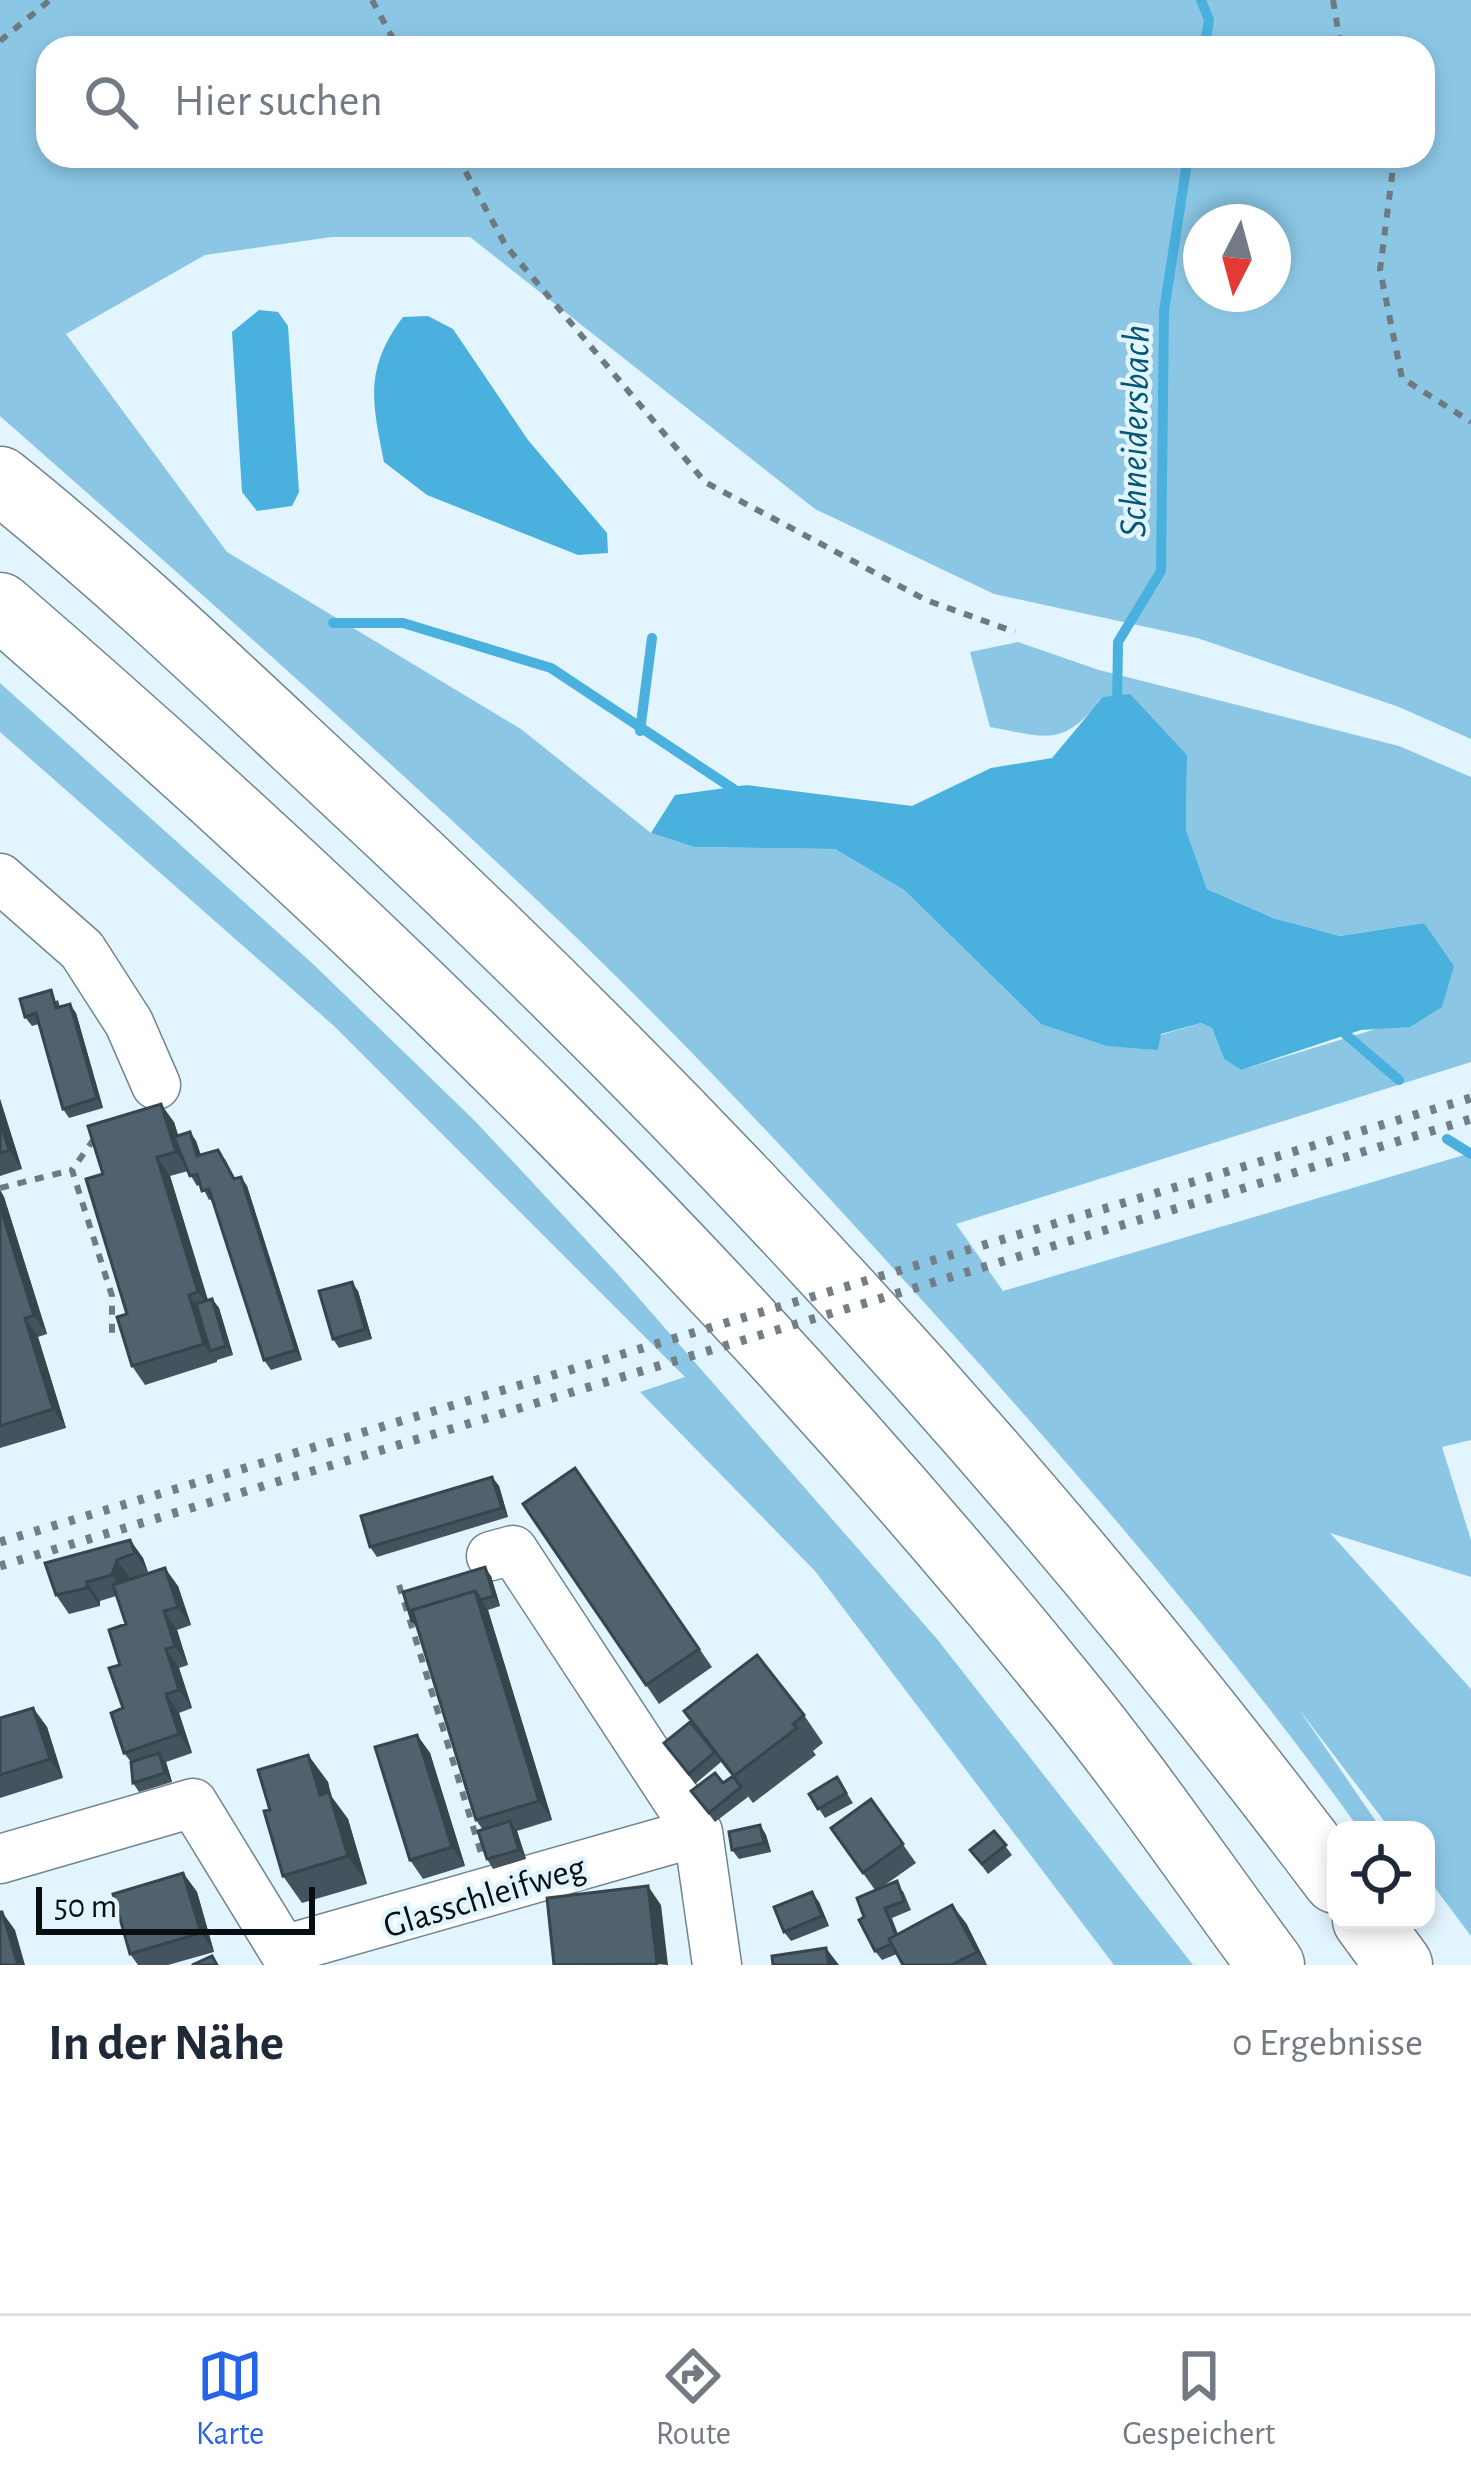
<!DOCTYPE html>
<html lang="de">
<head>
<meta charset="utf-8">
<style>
  :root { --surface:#fff; --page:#f2f2f3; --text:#1f2937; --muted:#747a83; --line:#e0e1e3; --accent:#2563eb }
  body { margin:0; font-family:"Alegreya Sans",sans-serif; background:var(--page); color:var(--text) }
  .controls { position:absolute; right:36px; bottom:36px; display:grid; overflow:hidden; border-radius:24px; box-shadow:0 6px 18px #0003 }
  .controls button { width:108px; height:108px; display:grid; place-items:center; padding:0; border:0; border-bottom:3px solid var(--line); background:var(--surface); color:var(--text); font:60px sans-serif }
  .compass { position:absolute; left:1183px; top:204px; width:108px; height:108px; border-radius:50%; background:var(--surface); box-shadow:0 6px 18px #0003; rotate:186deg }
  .scale { position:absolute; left:36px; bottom:30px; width:279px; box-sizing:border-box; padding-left:12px; border:6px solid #080f13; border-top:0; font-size:33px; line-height:42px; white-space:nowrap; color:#080f13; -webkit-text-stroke:9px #e2f4fe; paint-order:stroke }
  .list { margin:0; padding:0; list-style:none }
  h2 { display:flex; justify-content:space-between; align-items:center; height:156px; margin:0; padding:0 48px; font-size:51px }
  h2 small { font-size:39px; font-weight:400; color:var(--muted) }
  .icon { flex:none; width:66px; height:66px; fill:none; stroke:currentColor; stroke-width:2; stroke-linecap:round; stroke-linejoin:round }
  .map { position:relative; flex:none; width:1471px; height:1965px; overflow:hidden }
  .search { position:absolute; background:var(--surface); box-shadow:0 6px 18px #0003; left:36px; right:36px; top:36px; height:132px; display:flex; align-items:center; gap:30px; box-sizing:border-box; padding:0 42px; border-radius:36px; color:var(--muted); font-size:45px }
  .sheet { height:348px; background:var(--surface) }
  nav { display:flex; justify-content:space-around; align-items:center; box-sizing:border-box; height:168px; border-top:3px solid var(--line); background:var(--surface); font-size:33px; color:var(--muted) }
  nav a { display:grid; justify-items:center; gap:6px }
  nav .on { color:var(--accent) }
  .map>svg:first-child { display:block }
  .green { fill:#8bc7e5; fill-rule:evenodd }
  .water { fill:#4ab0de }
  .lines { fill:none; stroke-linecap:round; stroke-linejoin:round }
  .stream { stroke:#4ab0de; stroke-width:10 }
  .minor-casing { stroke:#718590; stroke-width:51 }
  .highway-casing { stroke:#718590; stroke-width:69 }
  .path { stroke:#6e7a81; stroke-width:6; stroke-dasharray:9 9; stroke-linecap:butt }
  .minor { stroke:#fff; stroke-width:48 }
  .highway { stroke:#fff; stroke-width:66 }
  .rail { stroke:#737f86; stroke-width:9; stroke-dasharray:6 12; stroke-linecap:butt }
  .wall { fill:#44545e }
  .shaded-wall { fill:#37454c }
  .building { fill:#4f626d; stroke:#37454c; stroke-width:3 }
  .labels { text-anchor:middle; stroke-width:9; stroke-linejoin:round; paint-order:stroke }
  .street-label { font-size:36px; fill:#080f13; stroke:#e2f4fe }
  .water-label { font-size:39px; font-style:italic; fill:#005776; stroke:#e2f4fe }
</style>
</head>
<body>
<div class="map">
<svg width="1471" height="1965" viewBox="0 0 1471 1965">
  <rect width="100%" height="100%" fill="#e2f4fe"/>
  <path class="green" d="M0 0H1471V739L1399 707 1197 638 994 594 815 509 470 237H332L205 255 66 334 227 552 521 729 651 833 694 847 835 849 904 890 1041 1024 1161 1035 1201 1023 1212 1028 1224 1059 1241 1070 1392 1024 1410 1027 1424 923 1340 936 1273 918 1207 889 1186 830 1187 755 1103 698C1062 747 1050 738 990 727L970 652 1018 642 1099 670 1399 746 1471 777V1062L956 1224 1003 1291 1471 1153V1440L1442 1447 1471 1540V1577L1330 1533 1471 1689V1936L1426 1876V1830H1391L1298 1708 1382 1830H1360C1231 1651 1087 1483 939 1319 823 1190 704 1061 579 940 391 760 195 588 0 416ZM48 48H1423V156H48ZM1201 222H1273V294H1201Z
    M0 683 312 963 475 1121 615 1271 937 1639 1193 1965H1114L815 1571 640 1392 685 1377 334 1026 0 732Z"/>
  <path class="water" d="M259 310 278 312 288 326 299 492 292 506 257 511 242 492 232 332Z
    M428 316 453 329 528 440 607 533 608 553 578 555 427 495 384 462C372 402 364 369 403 317Z
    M1130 694 1187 755 1186 830 1207 889 1273 918 1340 936 1424 923 1454 966 1442 1007 1410 1027 1361 1030 1241 1070 1224 1059 1212 1028 1201 1023 1161 1034 1158 1050 1107 1046 1041 1024 904 890 835 849 694 847 651 833 675 795 747 785 912 806 991 768 1052 758 1103 697Z"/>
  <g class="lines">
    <path class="stream" d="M1201 0 1209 20 1204 48
      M333 623H403L551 668 741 794
      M1117 709 1118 642 1161 571 1164 311 1188 156
      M640 731 652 638
      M1336 1026 1399 1080
      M1447 1139 1471 1154"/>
    <g class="minor-casing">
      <path id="minor" d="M0 878 82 950 129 1023 156 1085
        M491 1556 513 1550 698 1832 717 1965
        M0 1859 193 1803 283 1950 698 1832"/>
    </g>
    <g class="highway-casing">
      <path id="highway" d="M0 480C121 577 234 686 348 792 708 1126 1041 1488 1336 1880
        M0 606C383 937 745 1293 1064 1687 1137 1776 1202 1872 1271 1965
        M1366 1920 1399 1965"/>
    </g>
    <path class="path" d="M372 0 398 48
      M1333 0 1341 48
      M0 41 50 0
      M457 156 506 246 705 482 926 600 1015 632
      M1388 156 1393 168 1380 270 1402 378 1471 422
      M94 1139 72 1170 112 1296V1340
      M0 1188 72 1170
      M399 1585 481 1853"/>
    <use href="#minor" class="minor"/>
    <use href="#highway" class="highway"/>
    <path class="rail" d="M0 1542 1471 1098
      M0 1566 1471 1119"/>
  </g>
  <path class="wall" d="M58 1000 60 1007 76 1013 103 1108 69 1118 63 1109 39 1024 32 1026 25 1017Z
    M0 1099 22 1169 0 1176Z
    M174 1122 178 1135 190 1132 196 1141 201 1155 225 1159 235 1179 241 1177 247 1186 302 1360 271 1370 264 1360 213 1199 209 1200 201 1184 197 1186 188 1171 170 1176 208 1300 212 1299 219 1308 233 1355 217 1360V1362L145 1385 132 1366 127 1314 103 1174Z
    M0 1190 4 1197 47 1334 38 1337 66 1428 0 1448Z
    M358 1291 372 1339 339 1348 333 1339Z
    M575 1468 712 1667 659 1704 523 1504Z
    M492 1477 499 1486 508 1517 377 1557 370 1547Z
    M130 1540 143 1558 148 1572 130 1579 178 1586 191 1625 177 1630 188 1665 179 1668 192 1708 179 1713 192 1753 166 1762 172 1782 139 1792 133 1783 131 1762 124 1753 120 1665 126 1624 116 1596 100 1601V1606L69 1614 56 1595Z
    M491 1576 500 1606 488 1610 552 1820 517 1831 526 1859 493 1869 487 1859 483 1830 476 1820 418 1630 412 1621Z
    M33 1708 47 1727 63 1778 0 1798V1718Z
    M804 1715 823 1743 813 1751 816 1755 753 1803 747 1795 748 1797 715 1822 691 1791 723 1783 732 1776 721 1762 695 1784 664 1743Z
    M417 1735 430 1753 465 1866 423 1879 410 1860Z
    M308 1755 328 1782 331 1796 348 1819 367 1884 302 1903 283 1876 270 1810Z
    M837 1777 853 1803 825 1818 809 1794Z
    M871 1799 916 1863 882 1887 903 1891 911 1910 892 1918 898 1934 966 1923 987 1965H903L897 1954 882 1960 875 1951 864 1917 875 1890 831 1828Z
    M760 1825 766 1835 771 1852 739 1859 732 1850Z
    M994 1831 1012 1855 988 1874 970 1850Z
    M183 1873 197 1892 214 1952 168 1965H138L130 1954Z
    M819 1902 829 1926 791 1941 784 1932Z"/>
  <path class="shaded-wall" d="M70 1004 76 1013 103 1108 97 1098Z
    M0 1099 22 1169 9 1150 0 1121Z
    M161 1104 174 1122 189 1171 176 1152Z
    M190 1132 196 1141 204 1166 197 1156Z
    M157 1157 170 1176 211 1311 198 1292Z
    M241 1177 247 1186 302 1360 296 1350Z
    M0 1190 4 1197 47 1334 34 1316 0 1206Z
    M352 1282 358 1291 372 1339 365 1329Z
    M189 1295 202 1313 210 1351 217 1362 204 1344Z
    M212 1299 219 1308 233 1355 226 1346Z
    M25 1318 38 1337 66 1428 53 1409Z
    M492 1477 499 1486 508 1517 502 1508Z
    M130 1540 143 1558 148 1572 135 1553Z
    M117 1560 130 1578 125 1593 112 1575Z
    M485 1567 491 1576 500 1606 494 1596Z
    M165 1568 178 1586 191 1625 178 1607Z
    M87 1582 100 1601V1606L87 1588Z
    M475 1591 488 1610 552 1820 539 1801Z
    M164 1611 177 1630 188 1665 175 1646Z
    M166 1649 179 1668 192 1708 179 1690Z
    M166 1694 179 1713 192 1753 179 1734Z
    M33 1708 47 1727 63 1778 50 1759Z
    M417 1735 430 1753 465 1866 452 1847Z
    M159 1753 166 1762 172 1782 165 1773Z
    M308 1755 328 1782 331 1796 348 1819 367 1884 348 1856 320 1795Z
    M510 1821 517 1831 526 1859 519 1850Z
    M760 1825 766 1835 771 1852 764 1843Z
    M183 1873 197 1892 214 1952 201 1933Z
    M648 1886 661 1905 668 1965 657 1964Z
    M812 1892 819 1902 829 1926 822 1916Z
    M952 1905 966 1923 987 1965 977 1952Z
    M2 1912 15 1930 25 1965H18Z
    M826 1948 839 1965H829Z"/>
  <path class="building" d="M51 990 56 1008 70 1004 97 1098 63 1109 36 1013 25 1017 20 999Z
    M161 1104 176 1152 157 1157 198 1292 189 1295 204 1344 132 1366 117 1317 127 1314 86 1179 103 1174 88 1126Z
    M0 1121 9 1150 0 1153Z
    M190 1132 197 1156 218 1150 234 1179 241 1177 296 1350 264 1360 209 1189 202 1191 197 1174 190 1176 174 1137Z
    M0 1206 34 1316 25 1318 53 1409 0 1426Z
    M352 1282 365 1329 333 1339 319 1291Z
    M212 1299 226 1346 210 1351 196 1304Z
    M575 1468 699 1649 646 1685 523 1504Z
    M492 1477 502 1508 370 1547 361 1516Z
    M130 1540 135 1553 117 1560 112 1575 87 1582V1588L56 1595 45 1563Z
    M485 1567 494 1596 481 1600 475 1591 412 1610 415 1621H412L403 1592Z
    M165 1568 178 1607 164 1611 175 1646 166 1649 179 1690 166 1694 179 1734 124 1753 111 1713 123 1708 109 1668 120 1665 109 1630 126 1624 113 1585Z
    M475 1591 539 1801 476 1820 412 1610Z
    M757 1655 804 1715 793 1724 797 1728 734 1776 684 1711Z
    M33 1708 50 1759 0 1775V1718Z
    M690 1722 715 1752 689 1774 664 1743Z
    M417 1735 452 1847 410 1860 375 1747Z
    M159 1753 165 1773 133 1783 131 1762Z
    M308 1755 320 1795 329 1792 348 1856 283 1876 264 1811 270 1810 258 1770Z
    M715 1773 723 1783 733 1776 741 1787 709 1813 691 1791Z
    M837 1777 846 1793 818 1809 809 1794Z
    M871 1799 903 1844 863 1873 831 1828Z
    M510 1821 519 1850 487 1859 478 1831Z
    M760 1825 764 1843 732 1850 729 1832Z
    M994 1831 1006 1845 982 1864 970 1850Z
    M183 1873 201 1933 130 1954 113 1894Z
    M897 1881 904 1901 885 1908 896 1935 889 1939 891 1944 875 1951 859 1920 864 1917 857 1898Z
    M648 1886 657 1964 554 1965 547 1898Z
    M812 1892 822 1916 784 1932 774 1907Z
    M952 1905 977 1952 951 1965H903L889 1939Z
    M0 1912H2L18 1965H0Z
    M826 1948 829 1965H773L772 1956Z
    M212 1956 217 1965H192Z"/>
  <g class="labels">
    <g class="street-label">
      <text transform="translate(484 1895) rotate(-17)" y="13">Glasschleifweg</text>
    </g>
    <g class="water-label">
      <text transform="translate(1133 431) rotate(-89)" y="14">Schneidersbach</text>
    </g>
  </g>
</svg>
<div class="controls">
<button><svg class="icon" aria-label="locate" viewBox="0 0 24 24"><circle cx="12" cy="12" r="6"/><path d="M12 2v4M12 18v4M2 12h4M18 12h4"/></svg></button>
</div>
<svg class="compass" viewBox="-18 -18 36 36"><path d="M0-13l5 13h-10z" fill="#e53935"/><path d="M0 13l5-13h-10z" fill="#747a83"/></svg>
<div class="scale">50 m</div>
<div class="search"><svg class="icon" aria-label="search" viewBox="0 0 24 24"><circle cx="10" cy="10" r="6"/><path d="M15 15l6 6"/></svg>Hier suchen</div>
</div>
<section class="sheet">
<h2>In der Nähe<small>0 Ergebnisse</small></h2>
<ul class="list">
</ul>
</section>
<nav>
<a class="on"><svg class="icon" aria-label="map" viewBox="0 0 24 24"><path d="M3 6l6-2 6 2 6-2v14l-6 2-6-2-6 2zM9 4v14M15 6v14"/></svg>Karte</a>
<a><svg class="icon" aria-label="directions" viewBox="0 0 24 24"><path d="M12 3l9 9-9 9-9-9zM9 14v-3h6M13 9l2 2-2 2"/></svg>Route</a>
<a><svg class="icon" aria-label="saved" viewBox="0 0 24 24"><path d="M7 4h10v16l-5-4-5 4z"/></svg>Gespeichert</a>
</nav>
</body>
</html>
